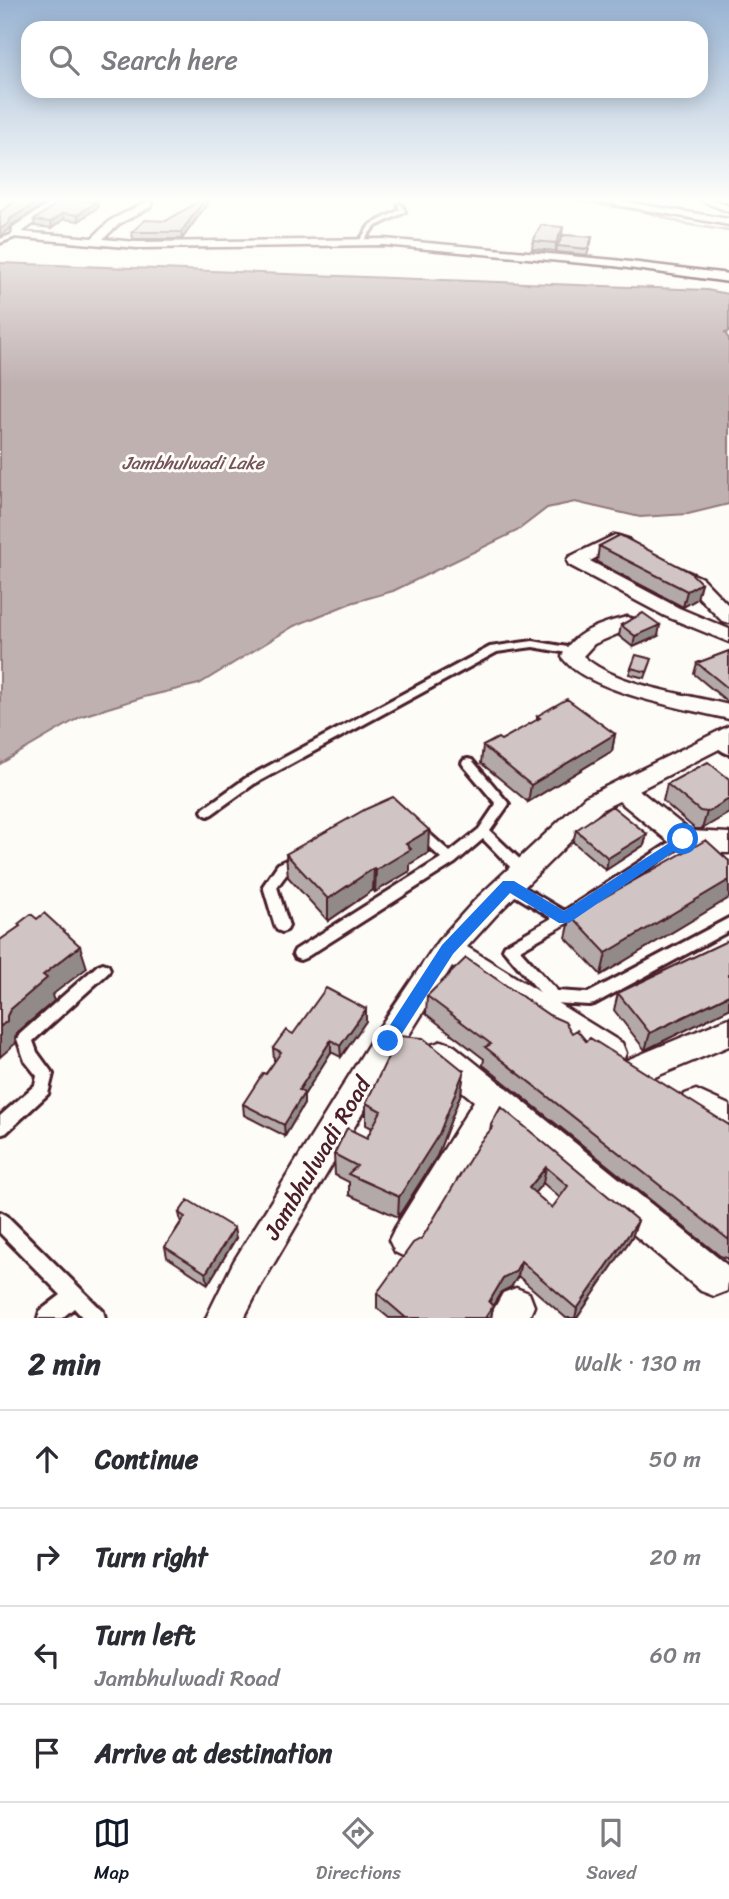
<!DOCTYPE html>
<html lang="en">
<head>
<meta charset="utf-8">
<style>
  :root { --surface:#fff; --page:#f7f7f7; --text:#2b2b33; --muted:#7c7c81; --line:#e1e1e2; --accent:#111827 }
  body { margin:0; font-family:Sriracha,sans-serif; background:var(--page); color:var(--text) }
  .stop { position:absolute; width:21px; height:21px; margin:-16px; border:5px solid #1a73e8; border-radius:50%; background:#fff }
  .stop.end { background:#1a73e8; border-color:#fff; box-shadow:0 2px 7px #0008 }
  .list { margin:0; padding:0; list-style:none }
  h2 { display:flex; justify-content:space-between; align-items:center; height:91px; margin:0; padding:0 28px; font-size:30px }
  h2 small { font-size:23px; font-weight:400; color:var(--muted) }
  .list li { display:grid; grid-template-columns:46px 1fr auto; gap:21px; align-items:center; box-sizing:border-box; height:98px; padding:0 28px; border-top:2px solid var(--line) }
  .list b { display:block; font-size:26px; white-space:nowrap }
  .list p { margin:0; font-size:23px; white-space:nowrap; color:var(--muted) }
  .list em { font-size:23px; font-style:normal; color:var(--muted) }
  .icon { flex:none; width:38px; height:38px; fill:none; stroke:currentColor; stroke-width:2; stroke-linecap:round; stroke-linejoin:round }
  .map { position:relative; flex:none; width:729px; height:1318px; overflow:hidden }
  .search { position:absolute; background:var(--surface); box-shadow:0 4px 18px #0003; left:21px; right:21px; top:21px; height:77px; display:flex; align-items:center; gap:18px; box-sizing:border-box; padding:0 24px; border-radius:21px; color:var(--muted); font-size:26px }
  .sheet { height:483px; background:var(--surface) }
  nav { display:flex; justify-content:space-around; align-items:center; box-sizing:border-box; height:98px; border-top:2px solid var(--line); background:var(--surface); font-size:19px; color:var(--muted) }
  nav a { display:grid; justify-items:center; gap:4px }
  nav .on { color:var(--accent) }
  .map>svg:first-child { display:block }
  .water { fill:#c0b1b1; stroke:#91777b; stroke-width:2 }
  .lines { fill:none; stroke-linecap:round; stroke-linejoin:round }
  .stream { stroke:#91777b; stroke-width:2.5 }
  .service-casing { stroke:#4a1f2b; stroke-width:6 }
  .minor-casing { stroke:#4a1f2b; stroke-width:5 }
  .service { fill:#fdfcf7; fill-rule:evenodd }
  .minor { fill:#fdfcf7; fill-rule:evenodd }
  .wall { fill:#b3a9a9; stroke:#4a1f2b; stroke-width:2; fill-rule:evenodd }
  .shaded-wall { fill:#928a89; stroke:#4a1f2b; stroke-width:2 }
  .building { fill:#d0c5c4; stroke:#4a1f2b; stroke-width:2; fill-rule:evenodd }
  .route { fill:#1a73e8 }
  .labels { text-anchor:middle; stroke-width:6; stroke-linejoin:round; paint-order:stroke }
  .far-water-label { font-size:18px; font-style:italic; fill:#73525a; stroke:#fdfcf7 }
  .near-street-label { font-size:23px; fill:#4a1f2b; stroke:#fdfcf7 }
</style>
</head>
<body>
<div class="map">
<svg width="729" height="1318" viewBox="0 0 729 1318">
  <rect width="100%" height="100%" fill="#fdfcf7"/>
  <filter id="ink" filterUnits="userSpaceOnUse"><feTurbulence type="fractalNoise" baseFrequency=".0143" numOctaves="2"/><feDisplacementMap in="SourceGraphic" scale="14" xChannelSelector="R" yChannelSelector="G"/><feConvolveMatrix kernelMatrix="1 2 1 2 8 2 1 2 1" color-interpolation-filters="sRGB"/></filter>
  <g filter="url(#ink)">
    <path class="water" d="M0 263 707 290 729 294V332L725 333 729 339V504L688 514 640 517 575 502 547 508 517 531 393 591 351 603 294 626 199 684 144 697 82 716 0 764Z"/>
    <g class="lines">
      <path class="stream" d="M567 199 646 212 685 224 729 231"/>
      <g class="service-casing">
        <path id="service" d="M400 204 402 205 405 212 374 227 362 243H358L370 225 400 210 398 205Z
          M16 233 18 236 0 243V239Z
          M533 641 573 648 578 651 573 654 533 647 497 652 254 784 212 814 208 816 204 814 202 811 204 808 246 778 490 647Z
          M717 736 729 744V754C722 752 715 746 711 740L713 737Z
          M468 759 472 760 509 804 490 831 528 867 530 871 528 875 523 876 518 875 483 839 455 863 305 958 300 960 295 958 293 954 295 950 441 858 415 834 413 831 415 828 419 826 423 828 450 852 479 829 496 804 464 766 462 763 464 760Z
          M683 834 687 836 689 839 687 842 569 922 520 950 557 991 588 993 729 918V931L594 1004 589 1005 553 1003 548 1002 503 949 505 945 552 918 504 889 502 885 504 881 509 880 514 881 564 911Z
          M297 855 302 856 303 860 302 864 288 872 277 887 289 926 287 930 282 932 277 930 275 926 263 886 278 864Z
          M103 963 108 965 110 969 108 973 33 1041 37 1052 53 1074 48 1094 6 1133 0 1135V1116L35 1085 37 1076 25 1061 17 1039 20 1034 98 965Z
          M0 1212 6 1215 103 1311 105 1318H83L74 1308 62 1318H38L40 1311 61 1295 0 1233Z"/>
      </g>
      <g class="minor-casing">
        <path id="minor" d="M57 199H69L22 232 92 238 111 220 148 201 153 204 152 206 119 224 103 239 137 242 384 239 614 260 729 274V282L614 266 384 245 137 248 12 237 13 227Z
          M584 199H607L729 219V225Z
          M698 199H712L729 206V212Z
          M615 535 628 539 631 543 628 547H616L590 561 679 608 729 629V642L665 616 569 565 567 561 569 557Z
          M675 566 702 578 729 606V623L722 621 688 586 666 572Z
          M627 617 634 619 637 623 634 627 594 644 583 656C616 686 686 694 729 705V719C688 709 585 692 562 657 571 632 603 623 627 617Z
          M729 726V744L639 790 690 831 729 833V853L698 852 674 846 619 801 603 809 497 914 467 947 622 1043 626 1053 622 1063 611 1067 600 1063 452 966 399 1051 260 1287 244 1318H206L234 1261 377 1031 438 941 477 898 585 797Z
          M729 1018V1046L638 1084 627 1080 623 1070 627 1060Z
          M442 1041 453 1045 727 1265 729 1271 727 1291 714 1296 701 1291 498 1120 419 1252 407 1258 395 1252 389 1240 395 1228 474 1101 431 1065 427 1055 431 1045Z
          M696 1090 729 1105V1138L685 1116 680 1105 685 1094Z
          M516 1288 529 1293 534 1306 529 1318H489L503 1293Z"/>
      </g>
      <use href="#service" class="service"/>
      <use href="#minor" class="minor"/>
    </g>
    <path class="wall" d="M88 199 85 201H97L98 207 79 221 64 219 52 228 35 226 34 220Z
      M203 199H206L207 204 182 239H133L132 232 166 221Z
      M562 235 560 241 592 237 591 243 587 255 556 252V249V251L532 249 533 241Z
      M599 546 690 572 697 599 683 607 597 562Z
      M621 625 658 636 633 647 619 636Z
      M729 651V703L694 674 697 663Z
      M650 664 645 678 629 674 631 668Z
      M537 716 615 734 612 751 528 802 481 763 483 746 501 740 537 720Z
      M729 779 702 829H695L663 801 667 784Z
      M576 830 647 834 644 845 606 870 573 842Z
      M428 853 410 864V871L375 892 373 890 328 921 288 877 286 854Z
      M729 861V898L601 975 566 938 571 916Z
      M729 940V1009L645 1050 614 1010 618 993Z
      M427 996 572 1033 729 1125V1264L727 1258 720 1256 483 1065 484 1059 426 1014Z
      M366 1009V1021L341 1057 331 1052 304 1095V1104L285 1136 244 1115 243 1104 276 1060H274L273 1048 293 1034Z
      M464 1071 461 1093 437 1156 398 1217 349 1195V1182L335 1175 334 1154 367 1138 372 1128 366 1125V1103Z
      M501 1107 632 1237 577 1318H566L518 1276 511 1287 501 1292 493 1306 491 1318H389L377 1308V1293L422 1238 490 1132 491 1125ZM543 1183 560 1198 552 1208 534 1193Z
      M179 1213 236 1238 208 1284 167 1257 165 1247 181 1222Z"/>
    <path class="shaded-wall" d="M42 199H53L12 225 10 229 0 236V229L10 219Z
      M205 199H206L207 204 182 239 181 232Z
      M97 201 98 207 79 221 78 215Z
      M63 213 64 219 52 228 51 222Z
      M563 227 562 235 558 246H557L556 251V243Z
      M701 583 697 599 683 607 687 591Z
      M660 625 658 636 633 647 635 636Z
      M615 734 612 751 528 802 531 785Z
      M729 799V813L702 829 707 812Z
      M429 830 428 853 410 864V871L375 892 376 870 406 844Z
      M647 834 644 845 606 870 608 858Z
      M374 868 373 890 328 921V899Z
      M729 880V898L601 975 606 953Z
      M80 946 87 968 52 995 54 1001 18 1032 15 1038 16 1043 0 1057V1027L10 1010 43 975Z
      M729 995V1009L645 1050 650 1033Z
      M366 1009V1021L341 1057 340 1046Z
      M331 1040V1052L304 1095V1104L285 1136 284 1125 299 1090Z
      M464 1071 461 1093 437 1156 398 1217 399 1197Z
      M546 1167 543 1183 525 1204 529 1188Z
      M638 1221 632 1237 577 1318H575L577 1309Z
      M234 1228 236 1238 208 1284 206 1273Z
      M521 1261 518 1276 511 1287 501 1292 492 1307 493 1306 491 1318H485L489 1302 504 1277Z"/>
    <path class="building" d="M18 199H42L10 219 9 223 0 229V212Z
      M63 199H78L76 200 97 201 78 215 63 213 51 222 34 220Z
      M203 199H205L181 232H132L145 220 166 221Z
      M541 225 563 227 556 243 533 241Z
      M564 235 592 237 588 249 557 246Z
      M620 535 690 572 701 583 687 591 599 546Z
      M643 613 660 625 635 636 621 625Z
      M729 651V689L697 663Z
      M636 655 652 659 647 672 631 668Z
      M567 699 615 734 531 785 483 746 498 738 501 740 540 718 537 716Z
      M708 762 729 779V799L707 812 700 811 667 784Z
      M393 797 429 830 406 844 411 849 376 870 374 868 328 899 286 854 366 809Z
      M612 806 647 834 608 858 576 830Z
      M706 840 729 861V880L606 953 571 916Z
      M44 913 80 946 43 975 47 978 10 1010 7 1016V1021L0 1027V940L20 926 18 924 31 914 37 919Z
      M729 940V995L650 1033 618 993Z
      M466 958 549 1015 565 1022 572 1033 577 1030 586 1041 590 1038 729 1125V1240L485 1047 491 1044 427 996Z
      M326 988 366 1009 340 1046 331 1040 299 1090 304 1093 284 1125 243 1104 263 1073 266 1074 281 1052 273 1048 286 1030 293 1034Z
      M398 1036 423 1038 464 1071 439 1134 399 1197 348 1174 357 1166 334 1154 347 1128 367 1138 381 1111 366 1103Z
      M501 1107 638 1221 577 1309 521 1261 515 1272 504 1277 489 1302 493 1306 485 1318H406L377 1293 413 1243 422 1238 480 1142 493 1127 491 1125ZM546 1167 568 1186 552 1208 529 1188Z
      M188 1200 234 1228 206 1273 165 1247 185 1217 179 1213Z"/>
  </g>
  <linearGradient id="sky" x2="0" y2="1"><stop stop-color="#98b3d2"/><stop offset="0.52" stop-color="#fefefb"/><stop offset="1" stop-color="#fefefb" stop-opacity="0"/></linearGradient>
  <rect width="729" height="384" fill="url(#sky)"/>
  <path class="route" d="M683 834 688 835V842L569 923H559L510 893 453 954 394 1046 388 1049 383 1046 380 1041 383 1036 442 945 503 881H514L564 911Z"/>
  <g class="labels">
    <g class="far-water-label">
      <text x="193" y="469">Jambhulwadi Lake</text>
    </g>
    <g class="near-street-label">
      <text transform="translate(317 1158) rotate(-59)" y="8">Jambhulwadi Road</text>
    </g>
  </g>
</svg>
<div class="stop" style="left:683px;top:839px"></div>
<div class="stop end" style="left:388px;top:1041px"></div>
<div class="search"><svg class="icon" aria-label="search" viewBox="0 0 24 24"><circle cx="10" cy="10" r="6"/><path d="M15 15l6 6"/></svg>Search here</div>
</div>
<section class="sheet">
<h2>2 min<small>Walk · 130 m</small></h2>
<ul class="list">
<li><svg class="icon" aria-label="ahead" viewBox="0 0 24 24"><path d="M12 20V5M6 11l6-6 6 6"/></svg><div><b>Continue</b></div><em>50 m</em></li>
<li><svg class="icon" aria-label="right" viewBox="0 0 24 24"><path d="M7 20v-9h11M14 6l5 5-5 5"/></svg><div><b>Turn right</b></div><em>20 m</em></li>
<li><svg class="icon" aria-label="left" viewBox="0 0 24 24"><path d="M17 20v-9H6M10 6l-5 5 5 5"/></svg><div><b>Turn left</b><p>Jambhulwadi Road</p></div><em>60 m</em></li>
<li><svg class="icon" aria-label="arrive" viewBox="0 0 24 24"><path d="M6 21V4h12l-3 4 3 4H6"/></svg><div><b>Arrive at destination</b></div></li>
</ul>
</section>
<nav>
<a class="on"><svg class="icon" aria-label="map" viewBox="0 0 24 24"><path d="M3 6l6-2 6 2 6-2v14l-6 2-6-2-6 2zM9 4v14M15 6v14"/></svg>Map</a>
<a><svg class="icon" aria-label="directions" viewBox="0 0 24 24"><path d="M12 3l9 9-9 9-9-9zM9 14v-3h6M13 9l2 2-2 2"/></svg>Directions</a>
<a><svg class="icon" aria-label="saved" viewBox="0 0 24 24"><path d="M7 4h10v16l-5-4-5 4z"/></svg>Saved</a>
</nav>
</body>
</html>
